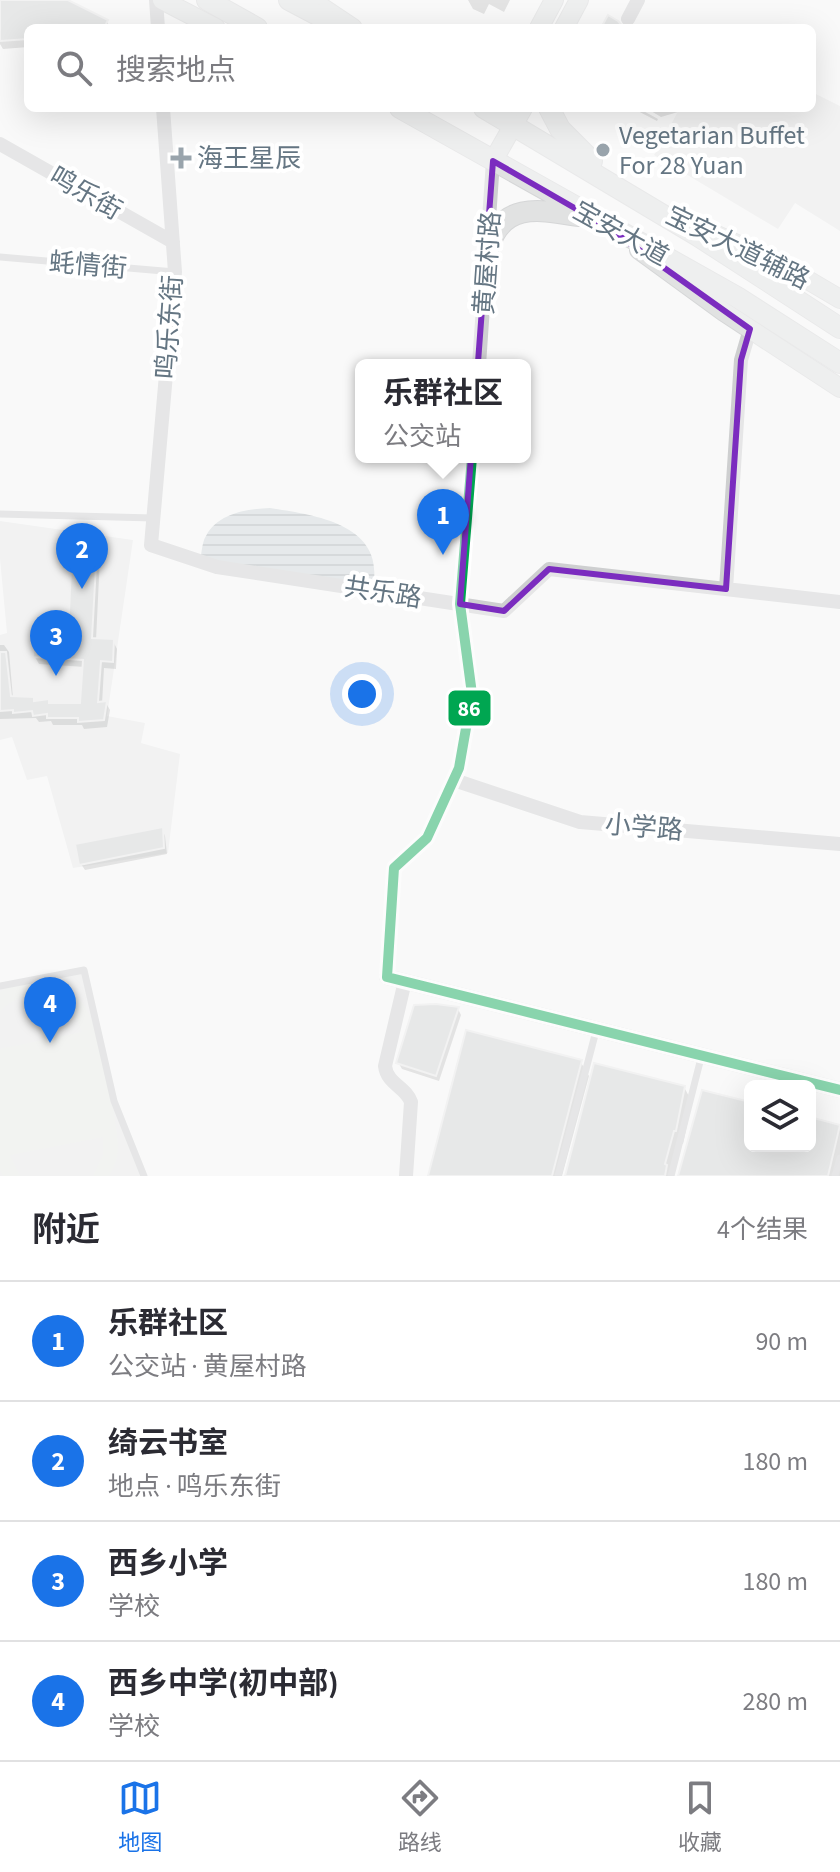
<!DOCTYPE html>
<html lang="zh">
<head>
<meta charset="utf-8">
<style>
  :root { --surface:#fff; --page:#f2f2f3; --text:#2b2b33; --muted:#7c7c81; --line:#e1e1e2; --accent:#1a73e8 }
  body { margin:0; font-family:"Source Sans 3","Noto Sans SC",sans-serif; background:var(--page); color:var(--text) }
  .controls { position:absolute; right:24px; bottom:24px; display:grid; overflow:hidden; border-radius:12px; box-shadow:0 8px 32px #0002 }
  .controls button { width:72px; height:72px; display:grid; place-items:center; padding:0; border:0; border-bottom:2px solid var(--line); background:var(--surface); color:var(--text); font:40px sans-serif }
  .you { position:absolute; left:362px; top:694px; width:28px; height:28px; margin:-20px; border:6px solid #fff; border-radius:50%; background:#1a73e8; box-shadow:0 0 0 12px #1a73e833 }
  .badge { display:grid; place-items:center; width:52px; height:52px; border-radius:50%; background:var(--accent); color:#fff; font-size:26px; font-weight:700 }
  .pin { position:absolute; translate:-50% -66px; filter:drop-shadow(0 2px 4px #0008) }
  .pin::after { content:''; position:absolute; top:42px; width:28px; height:24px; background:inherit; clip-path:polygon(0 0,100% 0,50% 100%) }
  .popup { position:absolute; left:355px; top:359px; width:176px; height:104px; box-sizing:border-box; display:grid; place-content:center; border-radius:12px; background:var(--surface); filter:drop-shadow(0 2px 6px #0005); font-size:26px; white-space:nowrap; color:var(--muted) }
  .popup b { font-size:30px; color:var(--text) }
  .popup::after { content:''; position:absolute; left:50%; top:100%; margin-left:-16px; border:16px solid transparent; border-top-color:var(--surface) }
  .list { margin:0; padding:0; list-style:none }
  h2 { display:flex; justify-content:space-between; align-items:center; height:104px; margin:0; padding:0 32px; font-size:34px }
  h2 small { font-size:26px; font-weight:400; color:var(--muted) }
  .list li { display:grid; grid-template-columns:52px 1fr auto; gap:24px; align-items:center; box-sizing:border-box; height:120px; padding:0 32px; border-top:2px solid var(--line) }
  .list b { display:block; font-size:30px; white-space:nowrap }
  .list p { margin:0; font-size:26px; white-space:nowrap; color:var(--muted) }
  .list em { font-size:26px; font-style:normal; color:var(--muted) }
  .icon { flex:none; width:44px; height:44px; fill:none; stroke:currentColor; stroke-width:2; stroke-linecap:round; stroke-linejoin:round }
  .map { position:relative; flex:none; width:840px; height:1176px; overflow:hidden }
  .search { position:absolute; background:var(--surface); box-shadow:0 8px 32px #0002; left:24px; right:24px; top:24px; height:88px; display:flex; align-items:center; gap:20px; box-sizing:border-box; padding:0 28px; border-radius:12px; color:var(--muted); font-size:30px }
  .sheet { height:584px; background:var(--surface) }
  nav { display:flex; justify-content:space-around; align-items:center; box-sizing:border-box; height:112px; border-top:2px solid var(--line); background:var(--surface); font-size:22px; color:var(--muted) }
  nav a { display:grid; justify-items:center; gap:4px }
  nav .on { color:var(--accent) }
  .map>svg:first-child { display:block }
  .built { fill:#e8e9e9 }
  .garden { fill:#e8ebe6 }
  .water { fill:url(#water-rules) }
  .shadow { fill:#0003 }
  .building { fill:#d0d2d3; stroke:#e8e8e8; stroke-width:2 }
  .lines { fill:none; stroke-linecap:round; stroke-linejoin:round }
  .secondary-casing { stroke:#d5d6d7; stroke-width:20 }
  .primary-casing { stroke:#d5d6d7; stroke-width:22 }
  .service { stroke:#cecfd0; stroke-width:7 }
  .minor { stroke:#cecfd0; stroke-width:14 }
  .tertiary { stroke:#cecfd0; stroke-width:16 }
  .secondary { stroke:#e1e2e2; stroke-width:18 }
  .primary { stroke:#e1e2e2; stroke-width:20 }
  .bus-1-casing { stroke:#fff; stroke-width:16 }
  .bus-1 { stroke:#00a651; stroke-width:10 }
  .marked { fill:none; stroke:#7b2cbf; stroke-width:6; stroke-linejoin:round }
  .poi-dot { fill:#99a4ac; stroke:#fff; stroke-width:3 }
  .labels { text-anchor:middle; stroke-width:8; stroke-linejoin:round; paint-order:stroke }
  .poi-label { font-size:26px; fill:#657683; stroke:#fff; text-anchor:start }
  .street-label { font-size:26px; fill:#657683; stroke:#fff }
  .line-badge { stroke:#fff; stroke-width:3 }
  .badge-label { font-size:22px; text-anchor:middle; font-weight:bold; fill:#fff }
</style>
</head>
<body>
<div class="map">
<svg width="840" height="1176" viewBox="0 0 840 1176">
  <defs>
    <pattern id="water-rules" width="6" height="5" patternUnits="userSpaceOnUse" patternTransform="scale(2)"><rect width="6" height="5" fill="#ced6d9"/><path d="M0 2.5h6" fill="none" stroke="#abb2b5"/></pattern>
  </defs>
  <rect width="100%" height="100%" fill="#f9f9f9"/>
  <path class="built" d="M812 92 840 106V231L795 203 778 229 654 155 680 108H812Z
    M0 521 133 540 107 716 145 723 141 743 180 754 168 853 73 868 47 776 27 780 12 737 0 740V635L7 633 0 559Z
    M84 970 114 1101 144 1176H0V986Z"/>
  <path class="garden" d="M35 981C55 983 72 989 84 1005 97 1022 118 1123 118 1146 118 1157 114 1167 109 1176H93L103 1155V1137L10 1155 20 1176H3L0 1170V1049L82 1032C71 994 28 983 0 1011V992L12 986Z"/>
  <path class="water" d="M270 508C315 515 385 524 373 586L217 561 201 555C202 549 203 540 206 536 218 513 247 509 270 508Z"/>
  <path class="shadow" d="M0 0H64L107 22 111 28H28V47L3 49 0 44Z
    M468 0H510L504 12 489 4 484 14 473 9Z
    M632 108H638L658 119 657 121Z
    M646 108H680L678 112 661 117Z
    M96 549 100 557 96 640 113 641 117 649 116 669 104 668 102 704 106 703 110 710 107 727 84 729 82 725H53L51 721 39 722 36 718 0 719V645H4L9 652 13 698 50 705H82L85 667 39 664 35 657 70 638Z
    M162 829 165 836 167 854 85 870 81 864Z
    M458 1009 461 1015 439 1081 402 1069 398 1062Z
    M580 1061 589 1076 562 1176H431Z
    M684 1087 692 1102 683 1144H681L673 1176H567Z
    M750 1104V1146H810V1119L840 1127V1176H682Z"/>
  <path class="building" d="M0 0H68L108 20 104 28H28V39L0 41Z
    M608 15 618 21 624 28H601Z
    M72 546 97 547 92 638 114 639 113 662 101 661 98 702 107 701 104 720 78 722V718H47V714L33 716 32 711 13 713V710L0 711V652H6L11 696 34 697V701L49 699V703H80L83 660 33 657 34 634 68 636Z
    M163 827 164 848 79 865 75 844Z
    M436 1004 459 1007 436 1076 396 1063 414 1005Z
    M466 1030 582 1060 552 1176H428Z
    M594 1063 685 1086 676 1131H674L665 1164 667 1165 665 1176H565Z
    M702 1090 750 1102V1146H810V1117L840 1125 828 1176H678Z"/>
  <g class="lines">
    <g class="secondary-casing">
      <path id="secondary" d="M162 0 216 28
        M311 0 353 28
        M539 28 554 0
        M564 28 579 0
        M493 161 523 108
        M686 221 779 263 840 299
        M639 250 724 312 840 388"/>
    </g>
    <g class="primary-casing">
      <path id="primary" d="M207 0 257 28
        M289 0 342 28
        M400 108 737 297 840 363
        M484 108 698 236 840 328
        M549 108 560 129 592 161
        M489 247C503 201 541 210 578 216"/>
    </g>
    <path class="service" d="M0 257 175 272
      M0 514 153 518
      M0 986 84 970 114 1101 144 1176
      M558 1176 596 1031
      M671 1176 701 1058
      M835 1176 840 1158"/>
    <path class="minor" d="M156 0 158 28
      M628 19 638 0
      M163 108 175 272 151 545 217 567 504 611 549 569 840 602
      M0 144 173 242
      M479 365 493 161
      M726 589 741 360 750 329
      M454 780 580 822 840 844
      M387 977 394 868 427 838 459 768 472 694 460 604 472 457
      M405 981 385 1066C387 1084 406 1087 411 1102L406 1176"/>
    <path class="tertiary" d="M387 977 840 1090"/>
    <use href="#secondary" class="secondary"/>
    <use href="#primary" class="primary"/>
    <g class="bus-1-casing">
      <path id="bus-1" d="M472 457 460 604 472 694 459 768 427 838 394 868 387 977 840 1090"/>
    </g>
    <use href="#bus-1" class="bus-1"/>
  </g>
  <path d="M0 0H840V1176H0ZM493 161 604 225 750 329 741 360 726 589 549 569 504 611 460 604Z" fill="#f9f9f9" fill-opacity=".55" fill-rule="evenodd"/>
  <path class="marked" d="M493 161 604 225 750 329 741 360 726 589 549 569 504 611 460 604Z"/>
  <g class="poi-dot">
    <circle cx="603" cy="150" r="8"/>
    <path d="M177 146h8v8h8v8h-8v8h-8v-8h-8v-8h8z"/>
  </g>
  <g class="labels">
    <g class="poi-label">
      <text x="619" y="144">Vegetarian Buffet<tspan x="619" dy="30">For 28 Yuan</tspan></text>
      <text x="197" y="167">海王星辰</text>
    </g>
    <g class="street-label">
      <text transform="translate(86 193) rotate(30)" y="9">鸣乐街</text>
      <text transform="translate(621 233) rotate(29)" y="9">宝安大道</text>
      <text transform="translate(738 247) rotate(26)" y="9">宝安大道辅路</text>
      <text transform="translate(487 263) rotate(-86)" y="9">黄屋村路</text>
      <text transform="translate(88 265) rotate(5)" y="9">蚝情街</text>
      <text transform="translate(169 327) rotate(-86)" y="9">鸣乐东街</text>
      <text transform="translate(383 592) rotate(9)" y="9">共乐路</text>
      <text transform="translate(644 827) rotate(5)" y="9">小学路</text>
    </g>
  </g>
  <rect class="line-badge" x="447" y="689" width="45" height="38" rx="8" fill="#00a651"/>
  <g class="badge-label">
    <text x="469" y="716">86</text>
  </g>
</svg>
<div class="controls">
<button><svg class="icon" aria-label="layers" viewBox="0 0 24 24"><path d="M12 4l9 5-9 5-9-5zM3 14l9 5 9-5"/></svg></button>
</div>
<div class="you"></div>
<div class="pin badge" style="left:443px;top:555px">1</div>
<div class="popup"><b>乐群社区</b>公交站</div>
<div class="pin badge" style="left:82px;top:589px">2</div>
<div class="pin badge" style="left:56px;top:676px">3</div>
<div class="pin badge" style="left:50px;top:1043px">4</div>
<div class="search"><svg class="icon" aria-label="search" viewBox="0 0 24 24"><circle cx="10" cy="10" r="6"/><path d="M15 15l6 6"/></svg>搜索地点</div>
</div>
<section class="sheet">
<h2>附近<small>4个结果</small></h2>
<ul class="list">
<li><span class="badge">1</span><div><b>乐群社区</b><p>公交站 · 黄屋村路</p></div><em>90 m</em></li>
<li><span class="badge">2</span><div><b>绮云书室</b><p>地点 · 鸣乐东街</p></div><em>180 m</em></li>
<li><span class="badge">3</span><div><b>西乡小学</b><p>学校</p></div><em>180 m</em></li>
<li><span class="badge">4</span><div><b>西乡中学(初中部)</b><p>学校</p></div><em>280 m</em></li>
</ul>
</section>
<nav>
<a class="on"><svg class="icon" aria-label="map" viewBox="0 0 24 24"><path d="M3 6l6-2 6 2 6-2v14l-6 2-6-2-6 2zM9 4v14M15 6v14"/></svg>地图</a>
<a><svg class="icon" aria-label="directions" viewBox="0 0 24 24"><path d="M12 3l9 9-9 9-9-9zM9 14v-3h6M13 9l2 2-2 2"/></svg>路线</a>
<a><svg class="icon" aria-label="saved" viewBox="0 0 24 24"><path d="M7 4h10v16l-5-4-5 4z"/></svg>收藏</a>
</nav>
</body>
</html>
